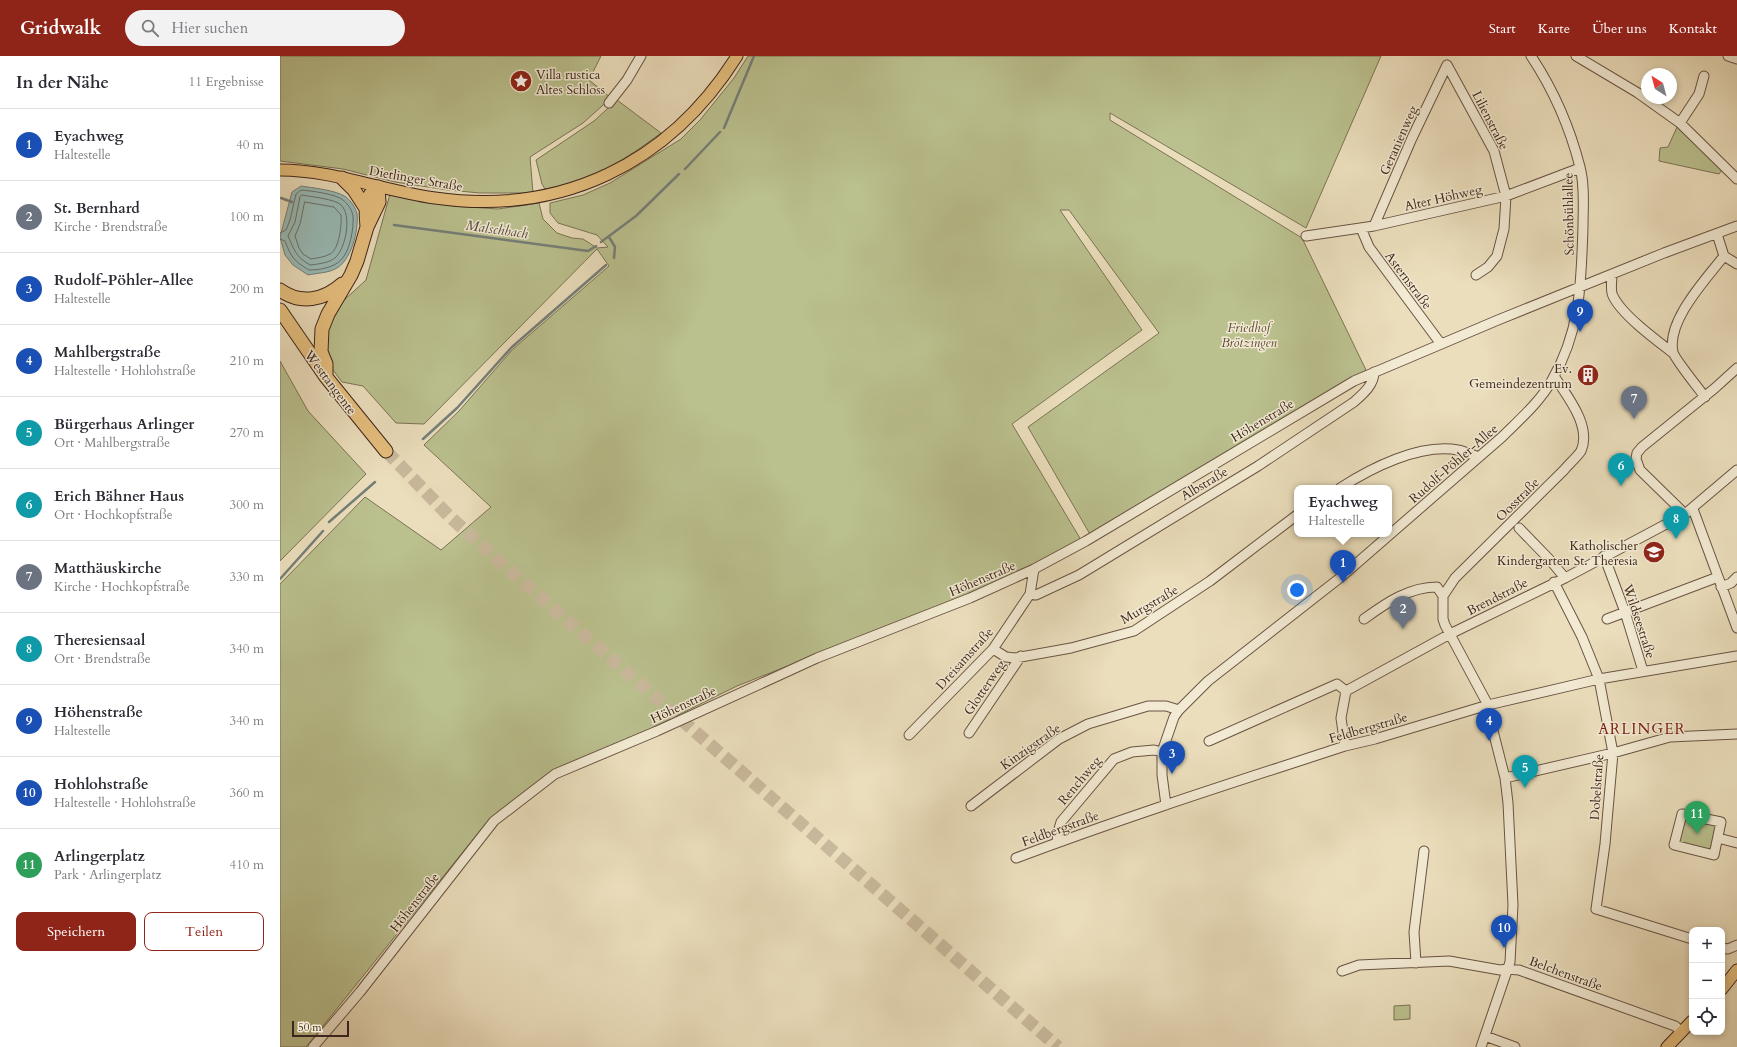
<!DOCTYPE html>
<html lang="de">
<head>
<meta charset="utf-8">
<style>
  :root { --surface:#fff; --page:#f2f2f3; --text:#2b2b33; --muted:#7c7c81; --line:#e1e1e2; --accent:#8f2418 }
  body { margin:0; font-family:Cardo,serif; background:var(--page); color:var(--text) }
  .controls { position:absolute; right:12px; bottom:12px; display:grid; overflow:hidden; border-radius:8px; box-shadow:0 2px 6px #0003 }
  .controls button { width:36px; height:36px; display:grid; place-items:center; padding:0; border:0; border-bottom:1px solid var(--line); background:var(--surface); color:var(--text); font:20px sans-serif }
  .compass { position:absolute; left:1361px; top:12px; width:36px; height:36px; border-radius:50%; background:var(--surface); box-shadow:0 2px 6px #0003; rotate:324deg }
  .scale { position:absolute; left:12px; bottom:10px; width:57px; box-sizing:border-box; padding-left:4px; border:2px solid #3f261c; border-top:0; font-size:11px; line-height:14px; white-space:nowrap; color:#3f261c; -webkit-text-stroke:3px #f2ead3; paint-order:stroke }
  .you { position:absolute; left:1017px; top:534px; width:14px; height:14px; margin:-10px; border:3px solid #fff; border-radius:50%; background:#1a73e8; box-shadow:0 0 0 6px #1a73e833 }
  .badge { display:grid; place-items:center; width:26px; height:26px; border-radius:50%; background:var(--accent); color:#fff; font-size:13px; font-weight:700 }
  .pin { position:absolute; translate:-50% -33px; filter:drop-shadow(0 1px 2px #0008) }
  .pin::after { content:''; position:absolute; top:21px; width:14px; height:12px; background:inherit; clip-path:polygon(0 0,100% 0,50% 100%) }
  .popup { position:absolute; left:1014px; top:429px; width:98px; height:52px; box-sizing:border-box; display:grid; place-content:center; border-radius:8px; background:var(--surface); filter:drop-shadow(0 1px 3px #0005); font-size:13px; white-space:nowrap; color:var(--muted) }
  .popup b { font-size:15px; color:var(--text) }
  .popup::after { content:''; position:absolute; left:50%; top:100%; margin-left:-8px; border:8px solid transparent; border-top-color:var(--surface) }
  .list { margin:0; padding:0; list-style:none }
  h2 { display:flex; justify-content:space-between; align-items:center; height:52px; margin:0; padding:0 16px; font-size:17px }
  h2 small { font-size:13px; font-weight:400; color:var(--muted) }
  .list li { display:grid; grid-template-columns:26px 1fr auto; gap:12px; align-items:center; box-sizing:border-box; height:72px; padding:0 16px; border-top:1px solid var(--line) }
  .list b { display:block; font-size:15px; white-space:nowrap }
  .list p { margin:0; font-size:13px; white-space:nowrap; color:var(--muted) }
  .list em { font-size:13px; font-style:normal; color:var(--muted) }
  .actions { display:flex; gap:8px; padding:12px 16px }
  .actions a { flex:1; padding:9px 0; border:1px solid var(--accent); border-radius:8px; text-align:center; font-size:14px; color:var(--accent) }
  .actions .main { background:var(--accent); color:#fff }
  .icon { flex:none; width:22px; height:22px; fill:none; stroke:currentColor; stroke-width:2; stroke-linecap:round; stroke-linejoin:round }
  .map { position:relative; flex:none; width:1457px; height:991px; overflow:hidden }
  header { display:flex; align-items:center; gap:24px; box-sizing:border-box; height:56px; padding:0 20px; background:var(--accent); color:#fff }
  header strong { font-size:19px }
  nav { display:flex; gap:22px; margin-inline-start:auto; font-size:14px }
  .search { width:280px; height:36px; background:var(--page); display:flex; align-items:center; gap:10px; box-sizing:border-box; padding:0 14px; border-radius:22px; color:var(--muted); font-size:15px }
  main { display:flex }
  aside { flex:1; background:var(--surface) }
  .map>svg:first-child { display:block }
  .green { fill:#bac08e; stroke:#7c7355 }
  .water { fill:#99bbb7; stroke:#757f79 }
  .lines { fill:none; stroke-linecap:round; stroke-linejoin:round }
  .shore { stroke:#6c706a; stroke-width:1 }
  .stream { stroke:#757f79; stroke-width:2.5 }
  .highway-tunnel { stroke:#c9b99c; stroke-width:13; stroke-dasharray:13 6; stroke-linecap:butt }
  .minor-casing { stroke:#6a5444; stroke-width:11 }
  .major-casing { stroke:#3f261c; stroke-width:13 }
  .highway-casing { stroke:#3f261c; stroke-width:15 }
  .minor { stroke:#f2ead3; stroke-width:9 }
  .major { stroke:#e6bf7e; stroke-width:11 }
  .highway { stroke:#e6bf7e; stroke-width:13 }
  .labels { text-anchor:middle; stroke-width:3; stroke-linejoin:round; paint-order:stroke }
  .poi-label { font-size:13px; fill:#3f261c; stroke:#f2ead3; text-anchor:end }
  .street-label { font-size:13px; fill:#3f261c; stroke:#f2ead3 }
  .park-label { font-size:13px; font-style:italic; fill:#5e4c38; stroke:#f2ead3 }
  .water-label { font-size:14px; font-style:italic; fill:#564b43; stroke:#f2ead3 }
  .quarter-label { font-size:15px; letter-spacing:1px; fill:#7a1f14; stroke:#f2ead3 }
</style>
</head>
<body>
<header>
<strong>Gridwalk</strong>
<div class="search"><svg class="icon" aria-label="search" viewBox="0 0 24 24"><circle cx="10" cy="10" r="6"/><path d="M15 15l6 6"/></svg>Hier suchen</div>
<nav><a>Start</a><a>Karte</a><a>Über uns</a><a>Kontakt</a></nav>
</header>
<main>
<aside>
<h2>In der Nähe<small>11 Ergebnisse</small></h2>
<ul class="list">
<li><span class="badge" style="background:#1a4fb4">1</span><div><b>Eyachweg</b><p>Haltestelle</p></div><em>40 m</em></li>
<li><span class="badge" style="background:#6b7280">2</span><div><b>St. Bernhard</b><p>Kirche · Brendstraße</p></div><em>100 m</em></li>
<li><span class="badge" style="background:#1a4fb4">3</span><div><b>Rudolf-Pöhler-Allee</b><p>Haltestelle</p></div><em>200 m</em></li>
<li><span class="badge" style="background:#1a4fb4">4</span><div><b>Mahlbergstraße</b><p>Haltestelle · Hohlohstraße</p></div><em>210 m</em></li>
<li><span class="badge" style="background:#0f9aa8">5</span><div><b>Bürgerhaus Arlinger</b><p>Ort · Mahlbergstraße</p></div><em>270 m</em></li>
<li><span class="badge" style="background:#0f9aa8">6</span><div><b>Erich Bähner Haus</b><p>Ort · Hochkopfstraße</p></div><em>300 m</em></li>
<li><span class="badge" style="background:#6b7280">7</span><div><b>Matthäuskirche</b><p>Kirche · Hochkopfstraße</p></div><em>330 m</em></li>
<li><span class="badge" style="background:#0f9aa8">8</span><div><b>Theresiensaal</b><p>Ort · Brendstraße</p></div><em>340 m</em></li>
<li><span class="badge" style="background:#1a4fb4">9</span><div><b>Höhenstraße</b><p>Haltestelle</p></div><em>340 m</em></li>
<li><span class="badge" style="background:#1a4fb4">10</span><div><b>Hohlohstraße</b><p>Haltestelle · Hohlohstraße</p></div><em>360 m</em></li>
<li><span class="badge" style="background:#2e9e5b">11</span><div><b>Arlingerplatz</b><p>Park · Arlingerplatz</p></div><em>410 m</em></li>
</ul>
<div class="actions"><a class="main">Speichern</a><a>Teilen</a></div>
</aside>
<div class="map">
<svg width="1457" height="991" viewBox="0 0 1457 991">
  <rect width="100%" height="100%" fill="#ebdebc"/>
  <filter id="stains"><feTurbulence type="fractalNoise" baseFrequency=".005" numOctaves="4"/><feColorMatrix values="0 0 0 0 .2 0 0 0 0 .09 0 0 0 0 .02 0 0 0 .5 -.17"/></filter>
  <radialGradient id="worn" r=".72"><stop offset=".6" stop-color="#630" stop-opacity="0"/><stop offset="1" stop-color="#630" stop-opacity=".3"/></radialGradient>
  <path class="green" d="M0 0H321L309 24 331 42 303 67 250 101 253 137H200L168 134 115 126 63 113 0 105Z
    M468 0H1101L1026 172 830 57V64L1022 182 1086 314 811 480 748 371 879 277 789 154H780L862 274 732 368 801 484 744 513 692 537 457 630 370 673 272 715 207 766 26 991H0V528L85 441 161 494 211 451 144 389 179 355 232 294 329 210 317 193 144 368 116 367 83 330 62 326 53 314 48 303 45 275 62 246 86 224 110 138 173 150 218 153 259 147 263 163 277 177 292 182 303 183 317 192 328 191 317 179 278 167 270 157V147L303 139 330 127 401 83 420 64 454 22Z
    M337 44 381 77C346 103 309 127 265 133L262 128 256 104 314 65Z
    M1398 69 1442 114 1439 118 1379 105 1380 92 1388 91Z
    M0 305 28 355 86 418 0 505Z
    M1404 762 1436 770 1430 794 1398 786Z
    M1130 949V963L1114 964V950Z"/>
  <path class="water" d="M21 130C33 132 56 134 66 141 71 145 76 152 77 158 79 174 71 206 55 213 48 217 37 217 28 219L13 209 5 199 0 181 12 136Z"/>
  <g class="lines">
    <path class="shore" d="M22 139C32 141 55 143 61 149 72 159 66 191 56 201 50 207 38 208 30 209 15 200 15 195 8 180L15 166 20 141Z
      M25 146 54 151 61 159C62 168 59 194 50 198 45 201 37 202 31 203L23 198 19 192 15 180 20 168Z
      M0 177 6 174 10 164 16 138 21 134C32 135 56 138 63 144 68 148 72 154 73 160 74 172 70 195 61 204 53 212 39 214 29 214 14 205 11 201 5 185L0 183"/>
    <path class="stream" d="M444 72 474 0
      M405 113 440 76
      M1 142 12 146
      M114 169 308 195 316 190
      M329 181 335 191 334 202
      M321 186 356 160 399 118
      M143 383 177 352 232 291 326 209
      M49 466 95 426
      M0 523 43 475"/>
    <path class="highway-tunnel" d="M106 395 169 460 228 513 778 991"/>
    <g class="minor-casing">
      <path id="minor" d="M1296 0 1358 37 1400 67 1457 123
        M1448 0 1457 3
        M1167 9 1214 95 1226 140 1224 173 1217 200 1208 211 1196 219
        M329 47 347 24 361 0
        M1400 67 1419 38 1424 20
        M1094 170 1132 82 1167 9
        M1081 172 1089 191 1161 288
        M1026 180 1094 170 1226 140 1300 112
        M1444 200 1457 208
        M1332 218C1332 225 1330 235 1333 240 1342 259 1376 284 1393 297
        M1425 341C1419 333 1394 302 1393 296 1386 265 1427 222 1444 200L1437 178
        M1060 432C1091 412 1140 387 1178 394 1185 395 1192 399 1199 401
        M1413 453 1457 572
        M1405 458 1360 414 1356 403 1357 397 1362 391 1435 332 1457 312
        M1239 472 1270 504 1285 522
        M1324 500 1345 556 1363 615
        M1274 526 1302 581 1319 623 1333 697 1325 788 1316 853 1412 883
        M1441 531 1451 527 1457 521
        M750 538 756 539 799 519 978 410 1074 346C1083 338 1094 329 1094 316
        M1084 563C1106 547 1129 531 1157 531L1163 540
        M1327 563 1438 521
        M713 593 726 601 735 602 791 592 854 575 930 525 1017 459
        M689 677 741 600
        M629 679 713 593 750 538 754 513
        M929 685 1057 628 1066 635 1170 578 1285 522 1405 458 1457 414
        M1065 690 1061 662 1066 635
        M1225 722 1333 697 1390 681 1457 678
        M886 749 882 719V696L894 661 899 654 928 625 1061 521 1222 381C1239 364 1261 345 1272 324 1301 274 1301 227 1303 171 1303 152 1305 130 1300 111 1290 72 1273 33 1251 0
        M691 750 779 683 808 668 868 650H886L899 654
        M1402 758 1441 766 1434 799 1394 789Z
        M1438 782 1457 787
        M777 786 778 776 781 766 834 703 852 696 874 694 882 696
        M736 802C845 761 955 726 1065 690L1095 683 1208 649 1319 623 1457 600
        M1442 892 1448 893 1457 889
        M1136 907 1134 876 1144 795
        M1062 915 1079 909 1169 905 1220 914 1227 913 1239 914 1395 970 1402 976
        M1205 980 1235 991
        M33 991 80 936 214 765 275 718 377 675 537 602 690 542 754 513 806 485 1074 325 1218 264 1384 197 1457 170
        M1201 991 1230 906 1233 849 1228 747 1225 722 1209 659 1208 649 1165 569 1163 563V540L1175 522 1284 414C1289 408 1297 401 1301 395 1312 370 1287 340 1274 320"/>
    </g>
    <g class="major-casing">
      <path id="major" d="M0 114C53 114 103 135 155 142 281 160 389 108 457 0
        M1442 933 1457 914
        M1387 991 1412 965"/>
    </g>
    <g class="highway-casing">
      <path id="highway" d="M62 122 74 134 85 151
        M87 171C86 154 83 142 98 131
        M0 234C21 249 44 244 62 228
        M0 254 46 321 106 395
        M46 321V308L41 296 42 273 48 258 71 219 77 205 87 171 99 146 98 131"/>
    </g>
    <use href="#minor" class="minor"/>
    <use href="#major" class="major"/>
    <use href="#highway" class="highway"/>
  </g>
  <defs>
    <g id="sight-disc" transform="scale(1.15)"><circle r="9.5" fill="#8f2418" stroke="#f2ead3"/><path d="M0-6L1.8-2.2L6-1.7L2.9 1.2L3.7 5.4L0 3.3L-3.7 5.4L-2.9 1.2L-6-1.7L-1.8-2.2Z" fill="#fff"/></g>
    <g id="building-disc" transform="scale(1.15)"><circle r="9.5" fill="#8f2418" stroke="#f2ead3"/><path d="M-4-6H4V6H1V3H-1V6H-4ZM-2.5-4.3h1.7v1.8h-1.7ZM.8-4.3h1.7v1.8H.8ZM-2.5-1h1.7V.8h-1.7ZM.8-1h1.7V.8H.8Z" fill="#fff"/></g>
    <g id="school-disc" transform="scale(1.15)"><circle r="9.5" fill="#8f2418" stroke="#f2ead3"/><path d="M0-5L7-2L0 1L-7-2ZM-4 1L0 2.5L4 1V4Q0 6-4 4Z" fill="#fff"/></g>
  </defs>
  <g fill-rule="evenodd">
    <use href="#sight-disc" x="241" y="25"/>
    <use href="#building-disc" x="1308" y="319"/>
    <use href="#school-disc" x="1374" y="496"/>
  </g>
  <g class="labels">
    <g class="poi-label">
      <text x="256" y="23" text-anchor="start">Villa rustica<tspan x="256" dy="15">Altes Schloss</tspan></text>
      <text x="1292" y="317">Ev.<tspan x="1292" dy="15">Gemeindezentrum</tspan></text>
      <text x="1358" y="494">Katholischer<tspan x="1358" dy="15">Kindergarten St. Theresia</tspan></text>
    </g>
    <g class="street-label">
      <text transform="translate(1211 64) rotate(63)" y="5">Lilienstraße</text>
      <text transform="translate(1118 84) rotate(-66)" y="5">Geranienweg</text>
      <text transform="translate(136 122) rotate(10)" y="5">Dietlinger Straße</text>
      <text transform="translate(1163 141) rotate(-13)" y="5">Alter Höhweg</text>
      <text transform="translate(1288 158) rotate(-91)" y="5">Schönbühlallee</text>
      <text transform="translate(1129 224) rotate(53)" y="5">Asternstraße</text>
      <text transform="translate(51 326) rotate(53)" y="5">Westtangente</text>
      <text transform="translate(982 364) rotate(-31)" y="5">Höhenstraße</text>
      <text transform="translate(1173 407) rotate(-41)" y="5">Rudolf-Pöhler-Allee</text>
      <text transform="translate(924 427) rotate(-31)" y="5">Albstraße</text>
      <text transform="translate(1237 443) rotate(-45)" y="5">Oosstraße</text>
      <text transform="translate(702 522) rotate(-23)" y="5">Höhenstraße</text>
      <text transform="translate(1217 540) rotate(-27)" y="5">Brendstraße</text>
      <text transform="translate(869 548) rotate(-30)" y="5">Murgstraße</text>
      <text transform="translate(1360 565) rotate(72)" y="5">Wildseestraße</text>
      <text transform="translate(684 602) rotate(-48)" y="5">Dreisamstraße</text>
      <text transform="translate(704 631) rotate(-56)" y="5">Glotterweg</text>
      <text transform="translate(403 648) rotate(-25)" y="5">Höhenstraße</text>
      <text transform="translate(1088 671) rotate(-16)" y="5">Feldbergstraße</text>
      <text transform="translate(750 690) rotate(-35)" y="5">Kinzigstraße</text>
      <text transform="translate(799 724) rotate(-50)" y="5">Renchweg</text>
      <text transform="translate(1316 731) rotate(-86)" y="5">Dobelstraße</text>
      <text transform="translate(780 772) rotate(-20)" y="5">Feldbergstraße</text>
      <text transform="translate(134 846) rotate(-52)" y="5">Höhenstraße</text>
      <text transform="translate(1286 917) rotate(20)" y="5">Belchenstraße</text>
    </g>
    <g class="park-label">
      <text x="969" y="276">Friedhof<tspan x="969" dy="15">Brötzingen</tspan></text>
    </g>
    <g class="water-label">
      <text transform="translate(217 173) rotate(8)" y="5">Malschbach</text>
    </g>
    <g class="quarter-label">
      <text x="1362" y="678">ARLINGER</text>
    </g>
  </g>
  <rect width="100%" height="100%" filter="url(#stains)"/>
  <rect width="100%" height="100%" fill="url(#worn)"/>
</svg>
<div class="controls">
<button>+</button>
<button>−</button>
<button><svg class="icon" aria-label="locate" viewBox="0 0 24 24"><circle cx="12" cy="12" r="6"/><path d="M12 2v4M12 18v4M2 12h4M18 12h4"/></svg></button>
</div>
<svg class="compass" viewBox="-18 -18 36 36"><path d="M0-13l5 13h-10z" fill="#e53935"/><path d="M0 13l5-13h-10z" fill="#7c7c81"/></svg>
<div class="scale">50 m</div>
<div class="you"></div>
<div class="pin badge" style="left:1063px;top:527px;background:#1a4fb4">1</div>
<div class="popup"><b>Eyachweg</b>Haltestelle</div>
<div class="pin badge" style="left:1123px;top:573px;background:#6b7280">2</div>
<div class="pin badge" style="left:892px;top:718px;background:#1a4fb4">3</div>
<div class="pin badge" style="left:1209px;top:685px;background:#1a4fb4">4</div>
<div class="pin badge" style="left:1245px;top:732px;background:#0f9aa8">5</div>
<div class="pin badge" style="left:1341px;top:430px;background:#0f9aa8">6</div>
<div class="pin badge" style="left:1354px;top:363px;background:#6b7280">7</div>
<div class="pin badge" style="left:1396px;top:483px;background:#0f9aa8">8</div>
<div class="pin badge" style="left:1300px;top:276px;background:#1a4fb4">9</div>
<div class="pin badge" style="left:1224px;top:892px;background:#1a4fb4">10</div>
<div class="pin badge" style="left:1417px;top:778px;background:#2e9e5b">11</div>
</div>
</main>
</body>
</html>
